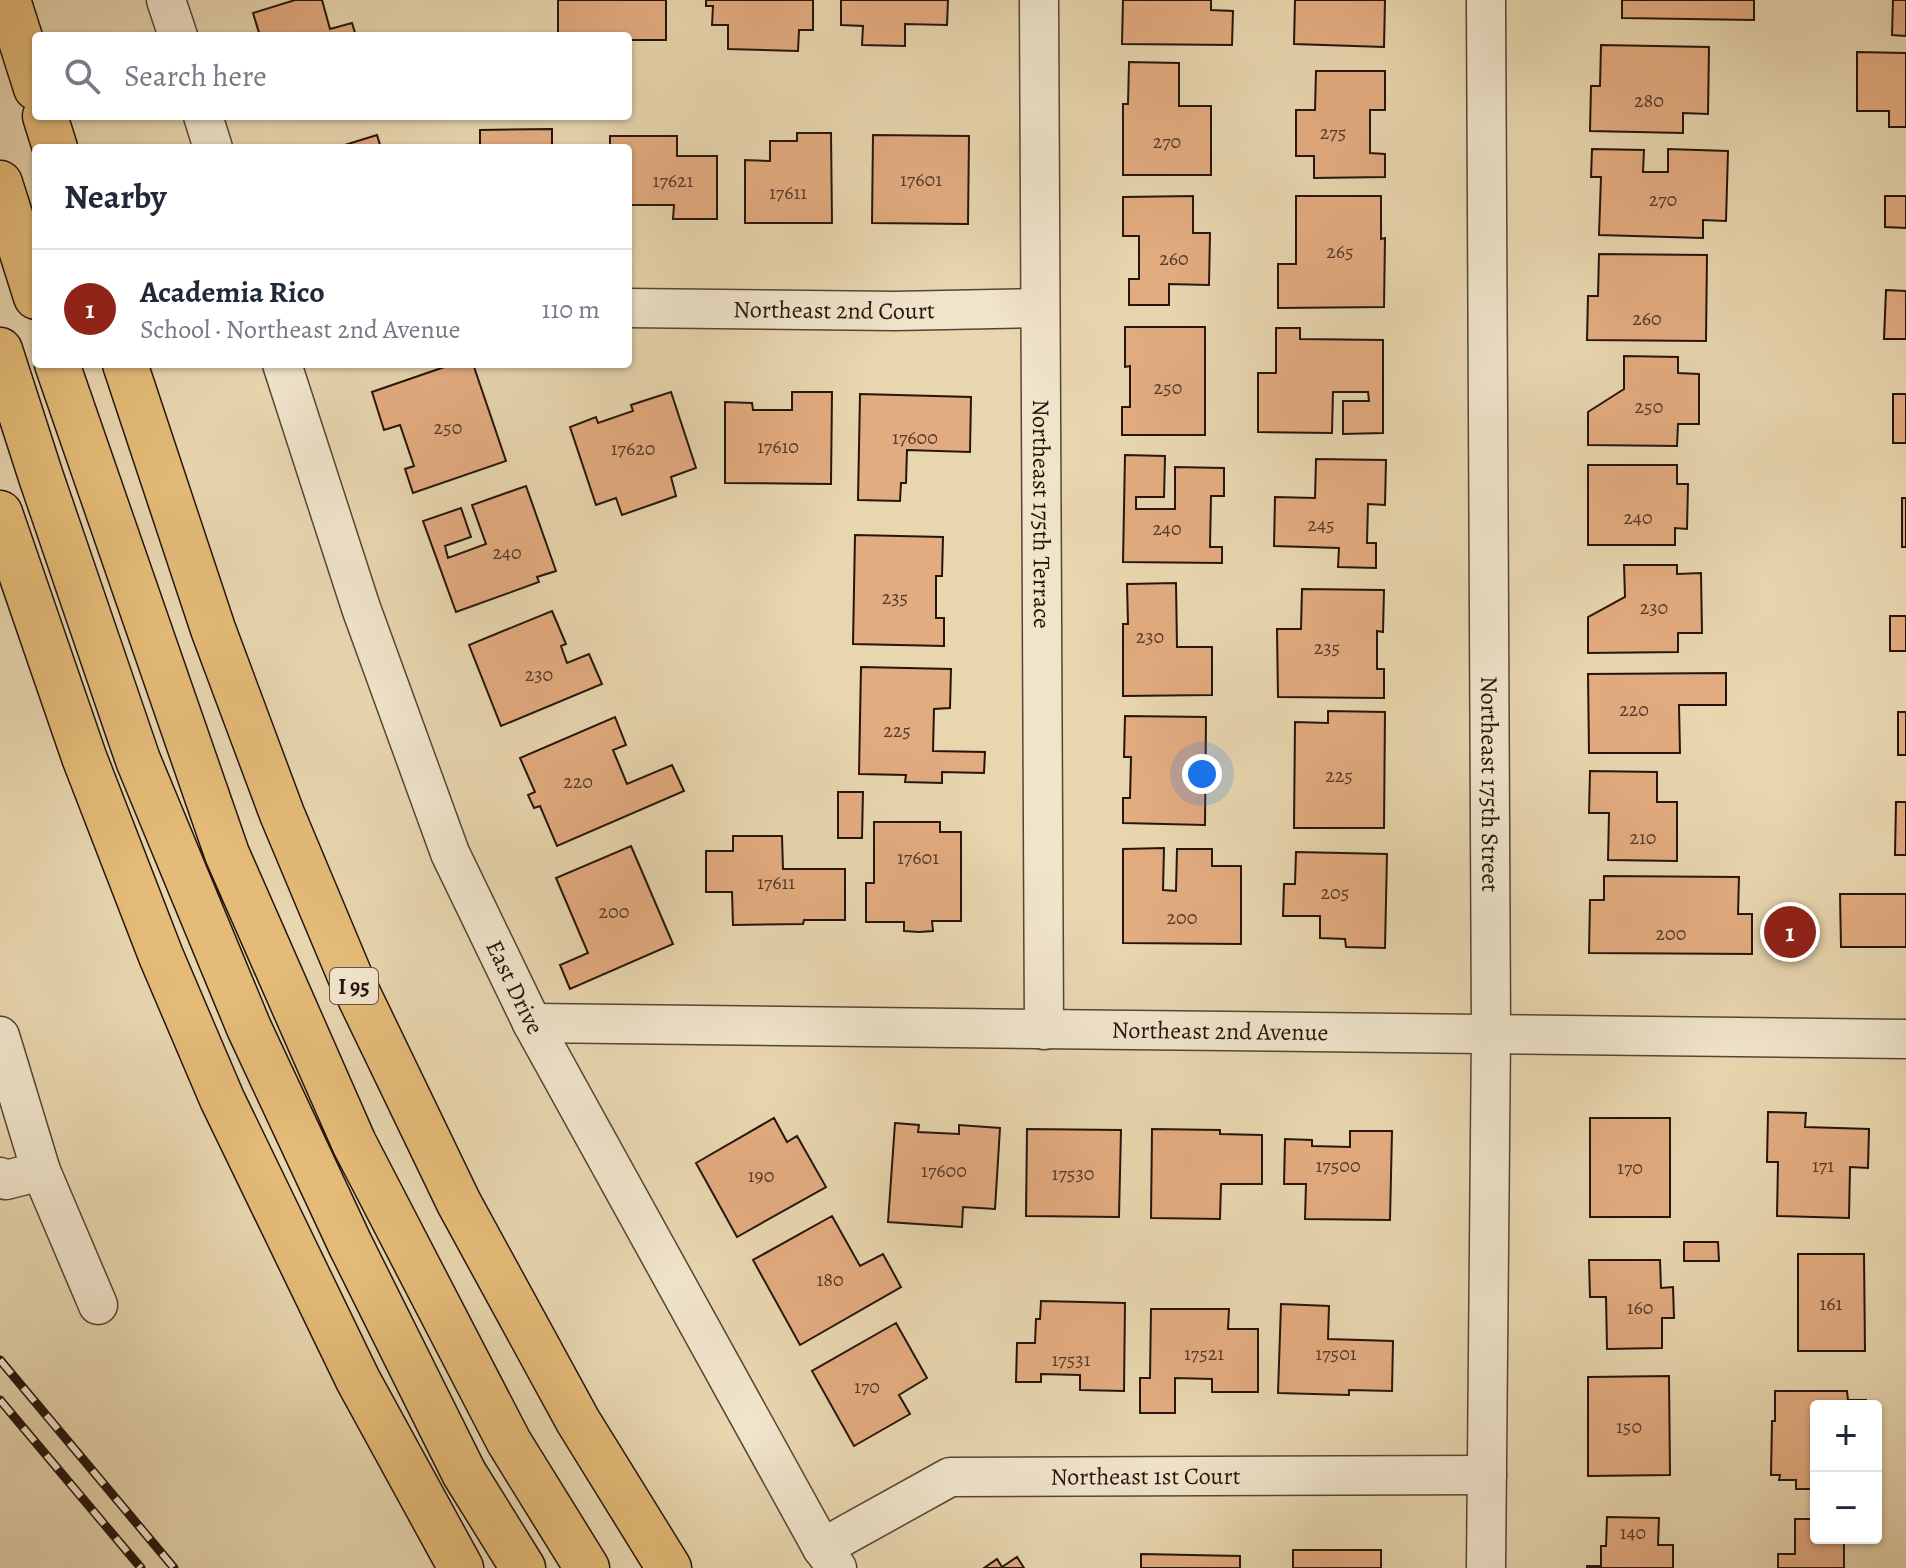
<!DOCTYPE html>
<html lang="en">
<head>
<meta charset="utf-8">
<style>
  :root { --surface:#fff; --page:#f6f6f7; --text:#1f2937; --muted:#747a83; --line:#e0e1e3; --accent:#8f2418 }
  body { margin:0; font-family:Alegreya,serif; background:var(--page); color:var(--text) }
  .controls { position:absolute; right:24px; bottom:24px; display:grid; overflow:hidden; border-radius:8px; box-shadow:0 2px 6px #0004 }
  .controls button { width:72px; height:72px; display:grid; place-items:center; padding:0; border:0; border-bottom:2px solid var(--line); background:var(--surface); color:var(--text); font:40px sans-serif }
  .you { position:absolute; left:1202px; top:774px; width:28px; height:28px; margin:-20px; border:6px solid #fff; border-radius:50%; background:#1a73e8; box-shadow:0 0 0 12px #1a73e833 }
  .badge { display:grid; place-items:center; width:52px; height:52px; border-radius:50%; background:var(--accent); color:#fff; font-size:26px; font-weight:700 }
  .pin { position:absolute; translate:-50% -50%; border:4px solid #fff; box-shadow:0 2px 8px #0006 }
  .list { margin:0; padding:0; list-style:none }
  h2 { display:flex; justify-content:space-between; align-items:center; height:104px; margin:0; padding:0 32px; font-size:34px }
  h2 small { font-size:26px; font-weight:400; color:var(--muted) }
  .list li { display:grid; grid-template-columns:52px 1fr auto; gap:24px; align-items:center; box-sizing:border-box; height:120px; padding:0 32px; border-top:2px solid var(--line) }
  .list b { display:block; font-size:30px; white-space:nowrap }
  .list p { margin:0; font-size:26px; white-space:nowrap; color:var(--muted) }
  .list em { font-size:26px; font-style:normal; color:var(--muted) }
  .icon { flex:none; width:44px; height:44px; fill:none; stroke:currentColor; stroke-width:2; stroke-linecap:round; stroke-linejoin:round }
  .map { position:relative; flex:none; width:1906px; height:1568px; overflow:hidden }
  .search { position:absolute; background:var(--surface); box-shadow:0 2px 6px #0004; left:32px; top:32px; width:600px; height:88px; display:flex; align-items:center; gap:20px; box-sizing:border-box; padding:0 28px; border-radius:8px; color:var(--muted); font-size:30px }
  .panel { position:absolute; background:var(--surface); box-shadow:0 2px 6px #0004; left:32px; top:144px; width:600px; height:224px; border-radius:8px }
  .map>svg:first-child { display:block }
  .building { fill:#e3ab80; stroke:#25150b; stroke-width:2 }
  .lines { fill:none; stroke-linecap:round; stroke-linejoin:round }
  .minor-casing { stroke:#564534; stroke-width:41 }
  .highway-casing { stroke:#25150b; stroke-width:47 }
  .minor { stroke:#f0e4cb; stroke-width:38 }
  .highway { stroke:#e4bb78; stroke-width:44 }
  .rail-casing { stroke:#25150b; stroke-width:9 }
  .rail { stroke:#f0e4cb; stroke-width:6; stroke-dasharray:18; stroke-linecap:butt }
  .labels { text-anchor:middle; stroke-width:6; stroke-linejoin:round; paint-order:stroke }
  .number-label { font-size:20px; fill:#543a28 }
  .shield { fill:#f0e4cb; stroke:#625345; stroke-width:2 }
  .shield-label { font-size:22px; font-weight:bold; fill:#25150b }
  .street-label { font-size:24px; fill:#25150b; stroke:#f0e4cb }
</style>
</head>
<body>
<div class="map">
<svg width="1906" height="1568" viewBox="0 0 1906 1568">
  <rect width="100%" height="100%" fill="#e8d6af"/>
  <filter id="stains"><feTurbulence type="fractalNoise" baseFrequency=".0025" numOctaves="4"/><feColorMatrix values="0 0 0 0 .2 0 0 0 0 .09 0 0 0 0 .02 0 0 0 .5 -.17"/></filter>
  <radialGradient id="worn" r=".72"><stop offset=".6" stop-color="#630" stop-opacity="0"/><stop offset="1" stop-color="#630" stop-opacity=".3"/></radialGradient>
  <path class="building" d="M295 0H322L330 29 352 23 356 36H260L253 13Z
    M558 0H666V40H628V36H558Z
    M706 0H813V30H799L798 51 728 49V25H712L713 6H706Z
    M841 0H948L947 25 905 24V46L862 45 863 26 841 25Z
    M1123 0H1211V10L1233 11 1232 45 1122 44Z
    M1295 0H1385L1384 47 1294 44Z
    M1622 0H1754V20L1622 18Z
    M1893 0H1906V36L1892 35Z
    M1601 45 1709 47 1708 114 1683 113V133L1590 131 1591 86H1600Z
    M1857 52 1906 53V127H1889V111H1857Z
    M1129 62 1179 63V106H1211V175H1123V104H1128Z
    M1316 71H1385V110H1370V153L1385 154V177L1314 178V156H1296V110H1315Z
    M552 129V148H480V130Z
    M797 133H831L832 223H745V160L770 161V141H797Z
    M377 135 381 148H335Z
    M873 135 969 136 968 224 872 223Z
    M610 136H677V156H717V219H673L674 205H628V148H610Z
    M1592 149 1644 150 1643 172H1668V149L1728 151 1726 221 1703 220V238L1599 235 1601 177H1591Z
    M1193 196V233H1210L1209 285 1169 284V305H1129V279H1139V236H1123V197Z
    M1296 196H1381V239L1385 238 1384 307 1278 308V264H1296Z
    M1885 196H1906V228L1885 227Z
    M1599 254 1707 255 1706 341 1587 340 1588 296H1598Z
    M1886 290 1906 291V339H1884Z
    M1125 327H1205V435H1122V407H1130V366L1125 367Z
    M1276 328H1300V339L1383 340V433L1343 434V401H1369L1368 392H1333L1332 433 1258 432V373H1276Z
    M1624 356 1678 357V373L1699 374V424H1678L1677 446 1588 445V412L1624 389Z
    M453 364H473L506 461 413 493 405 469 414 466 400 425 384 430 372 392Z
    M671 392 696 468 671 477 676 496 622 515 616 498 596 505 570 427 596 417 598 423 633 411 631 405Z
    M792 392H832L831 484 725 483V402L752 403 753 410H792Z
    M860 394 971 397 970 452 907 450 906 483H901L900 501 858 500Z
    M1893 394H1906V443H1893Z
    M1125 455 1165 456 1164 497H1136V509H1175V467L1224 468V496H1211L1210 547H1222V563L1123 562Z
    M1316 459 1386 460 1385 505 1368 504 1367 543H1376V568L1338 567 1339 548 1274 546 1275 497 1315 498Z
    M1588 465H1677V484H1688L1687 529 1675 528V545H1588Z
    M526 486 556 571 537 577 539 582 456 612 423 521 461 508 471 537 445 546 448 558 486 544 472 505Z
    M1902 498H1906V547H1902Z
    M855 535 943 537 942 576H936V618H944V646L853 644Z
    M1624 565H1677V574L1701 573 1702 633H1678V652L1588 653V617L1625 597Z
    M1176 583 1177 647H1212V695L1123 696V624H1128L1127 584Z
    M1302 589 1384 590 1383 632 1377 631V669H1384V698L1278 697 1277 629H1301Z
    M552 611 566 644 561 646 567 663 589 654 602 684 501 726 469 645Z
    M1890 616H1906V651H1890Z
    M861 667 951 669 950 708 934 709 933 751 985 752 984 773 942 772V783L905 782 906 775 859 774Z
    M1726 673V705H1679L1680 753H1589L1588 674Z
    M1328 711 1385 712 1384 828H1294L1295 722 1328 723Z
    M1898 712H1906V755H1898Z
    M1125 716 1206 717 1205 825 1123 823V798H1130L1131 757H1124Z
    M615 717 626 745 613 750 627 784 672 765 684 791 557 846 540 806 534 808 528 795 535 792 520 758Z
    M1590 771 1657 772V802H1677V861L1608 860 1609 813H1589Z
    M838 792H863L862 838H838Z
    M1896 802H1906V855H1895Z
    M874 822H940V832H961V921H932L933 931 919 932 904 931V922H866V883H874Z
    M733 836H782L783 869H845V920H804L803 924 733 925 732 892H706V851H733Z
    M631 846 673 944 570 989 560 965 588 953 556 878Z
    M1164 848 1163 890 1176 891 1177 849H1212V866H1241V944L1123 943V849Z
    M1296 852 1387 854 1385 948 1346 947 1345 939 1320 938V916H1283L1284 884H1295Z
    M1604 876 1739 877 1738 914H1752V954L1589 953 1590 900H1604Z
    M1840 894H1906V947H1841Z
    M1768 1112 1806 1113 1805 1127 1869 1129 1868 1168 1850 1167 1849 1218 1777 1216 1778 1162H1767Z
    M774 1118 787 1142 797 1136 826 1187 737 1237 696 1163Z
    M1590 1118H1670V1217H1590Z
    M895 1123 919 1125 918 1132 959 1134V1125L1000 1128 995 1209 963 1207 962 1227 888 1222Z
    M1027 1129 1121 1130 1119 1217 1026 1216Z
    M1152 1129 1220 1130V1134L1262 1135V1184H1221L1220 1219 1151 1218Z
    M1350 1131H1392L1390 1220 1305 1219 1306 1184H1284L1285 1139 1312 1140V1146L1350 1147Z
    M832 1216 860 1266 883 1254 901 1287 800 1345 753 1260Z
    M1684 1242H1718L1719 1261H1684Z
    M1798 1254H1864L1865 1351H1798Z
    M1589 1260H1660L1661 1288 1673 1287 1674 1318H1662V1348L1607 1349 1606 1297H1590Z
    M1041 1301 1125 1303 1124 1391 1080 1390V1375L1041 1374V1382H1016L1017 1343H1035L1036 1319H1040Z
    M1281 1304 1329 1306 1328 1339 1393 1341 1392 1391 1349 1390V1395L1278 1393Z
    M1151 1309H1229L1228 1329H1258V1392H1212V1379L1175 1378V1413H1140V1378H1150Z
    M896 1323 927 1378 899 1395 910 1414 854 1446 812 1371Z
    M1669 1376 1670 1475 1588 1476V1377Z
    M1775 1391H1847L1848 1400H1866V1406H1816V1489H1796V1480H1779L1780 1475H1771L1772 1421H1775Z
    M1607 1517 1659 1518 1658 1545H1673V1568H1587V1566H1601V1546H1606Z
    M1795 1519H1816V1538H1844V1568H1778V1554H1795Z
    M1293 1550H1381V1568H1293Z
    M1141 1554 1240 1556V1568H1141Z
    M1017 1557 1024 1568H984L997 1559 1002 1567Z"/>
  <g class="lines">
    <g class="minor-casing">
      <g id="minor">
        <path d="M166 0 178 36"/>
        <path id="s1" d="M1039 0 1044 1030"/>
        <path id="s2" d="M1486 0 1491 1033 1486 1568"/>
        <path d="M203 116 213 148"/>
        <path id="s3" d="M628 308 895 311 1040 308"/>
        <path id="s4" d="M282 364 361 608 450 853 532 1023 822 1548 837 1568"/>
        <path id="s5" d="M532 1023 1906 1039"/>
        <path d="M0 1036 41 1171 98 1305"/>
        <path d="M0 1177 6 1180 41 1171"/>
        <path id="s6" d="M822 1548 950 1477 1487 1475"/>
      </g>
    </g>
    <g class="highway-casing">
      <path id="highway" d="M8 0 36 88
        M45 116 55 148
        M0 183 36 297
        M0 350 41 477 138 760 249 1028 350 1244 464 1473 523 1568
        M57 364 227 854 354 1143 509 1442 587 1568
        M125 364 213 629 282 814 352 981 459 1203 578 1421 669 1568
        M0 513 84 757 161 956 222 1099 358 1380 461 1568"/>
    </g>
    <use href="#minor" class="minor"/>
    <use href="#highway" class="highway"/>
    <g class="rail-casing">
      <path id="rail" d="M0 1360 174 1568
        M0 1400 141 1568"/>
    </g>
    <use href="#rail" class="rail"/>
  </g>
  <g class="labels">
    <g class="number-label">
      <text x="1649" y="107">280</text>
      <text x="1333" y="139">275</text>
      <text x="1167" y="148">270</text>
      <text x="921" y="186">17601</text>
      <text x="673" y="187">17621</text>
      <text x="788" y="199">17611</text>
      <text x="1663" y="206">270</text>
      <text x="1340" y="258">265</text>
      <text x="1174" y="265">260</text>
      <text x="1647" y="325">260</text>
      <text x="1168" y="394">250</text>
      <text x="1649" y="413">250</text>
      <text x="448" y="434">250</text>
      <text x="915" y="444">17600</text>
      <text x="778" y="453">17610</text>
      <text x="633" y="455">17620</text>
      <text x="1638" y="524">240</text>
      <text x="1321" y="531">245</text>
      <text x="1167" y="535">240</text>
      <text x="507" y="559">240</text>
      <text x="895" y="604">235</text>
      <text x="1654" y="614">230</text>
      <text x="1150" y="643">230</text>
      <text x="1327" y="654">235</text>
      <text x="539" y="681">230</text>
      <text x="1634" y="716">220</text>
      <text x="897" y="737">225</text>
      <text x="1339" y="782">225</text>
      <text x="578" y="788">220</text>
      <text x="1643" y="844">210</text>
      <text x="918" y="864">17601</text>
      <text x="776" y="889">17611</text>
      <text x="1335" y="899">205</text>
      <text x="614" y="918">200</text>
      <text x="1182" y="924">200</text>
      <text x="1671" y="940">200</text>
      <text x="1338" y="1172">17500</text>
      <text x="1823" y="1172">171</text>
      <text x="1630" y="1174">170</text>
      <text x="944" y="1177">17600</text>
      <text x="1073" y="1180">17530</text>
      <text x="761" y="1182">190</text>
      <text x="830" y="1286">180</text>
      <text x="1831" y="1310">161</text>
      <text x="1640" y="1314">160</text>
      <text x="1204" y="1360">17521</text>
      <text x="1336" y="1360">17501</text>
      <text x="1071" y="1366">17531</text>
      <text x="867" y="1393">170</text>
      <text x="1629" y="1433">150</text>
      <text x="1633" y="1539">140</text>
    </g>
    <rect class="shield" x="330" y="968" width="48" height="36" rx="6"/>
    <g class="shield-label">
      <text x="354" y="994">I 95</text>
    </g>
    <g class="street-label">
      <text dy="8" stroke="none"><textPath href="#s3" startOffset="206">Northeast 2nd Court</textPath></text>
      <text dy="8" stroke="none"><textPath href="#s1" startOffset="514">Northeast 175th Terrace</textPath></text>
      <text dy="8" stroke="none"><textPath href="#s2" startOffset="784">Northeast 175th Street</textPath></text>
      <text dy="8" stroke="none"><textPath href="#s4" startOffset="666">East Drive</textPath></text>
      <text dy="8" stroke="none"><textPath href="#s5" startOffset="688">Northeast 2nd Avenue</textPath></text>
      <text dy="8" stroke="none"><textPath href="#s6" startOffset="342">Northeast 1st Court</textPath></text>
    </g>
  </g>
  <rect width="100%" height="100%" filter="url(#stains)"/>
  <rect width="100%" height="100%" fill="url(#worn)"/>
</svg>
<div class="controls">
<button>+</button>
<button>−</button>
</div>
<div class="you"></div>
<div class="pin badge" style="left:1790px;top:932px">1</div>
<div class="search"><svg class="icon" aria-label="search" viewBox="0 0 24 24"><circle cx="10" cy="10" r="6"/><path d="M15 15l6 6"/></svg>Search here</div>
<section class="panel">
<h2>Nearby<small></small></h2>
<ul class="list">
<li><span class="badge">1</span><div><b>Academia Rico</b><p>School · Northeast 2nd Avenue</p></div><em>110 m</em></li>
</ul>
</section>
</div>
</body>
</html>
